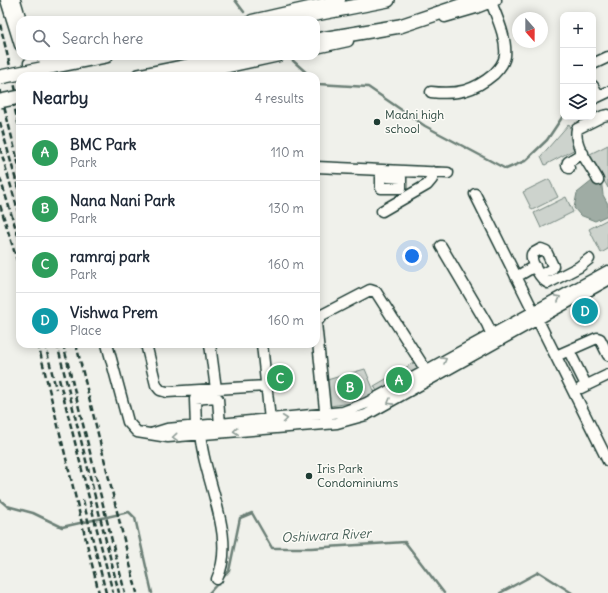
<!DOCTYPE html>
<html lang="en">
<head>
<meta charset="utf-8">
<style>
  :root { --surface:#fff; --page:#f6f6f7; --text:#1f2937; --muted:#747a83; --line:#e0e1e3; --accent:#1f3d34 }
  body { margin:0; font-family:Delius,sans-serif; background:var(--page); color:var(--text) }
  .controls { position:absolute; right:12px; top:12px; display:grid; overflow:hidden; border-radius:8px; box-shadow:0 2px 10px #0003 }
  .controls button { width:36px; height:36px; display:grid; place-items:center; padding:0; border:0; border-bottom:1px solid var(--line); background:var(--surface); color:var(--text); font:20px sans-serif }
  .compass { position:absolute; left:512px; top:12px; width:36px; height:36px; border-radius:50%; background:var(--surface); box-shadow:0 2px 10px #0003; rotate:159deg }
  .you { position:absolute; left:412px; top:256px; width:14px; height:14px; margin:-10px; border:3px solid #fff; border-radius:50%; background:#1a73e8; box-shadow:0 0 0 6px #1a73e833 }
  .badge { display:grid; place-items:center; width:26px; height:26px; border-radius:50%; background:var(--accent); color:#fff; font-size:13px; font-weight:700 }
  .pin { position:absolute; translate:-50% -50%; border:2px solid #fff; box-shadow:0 1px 4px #0006 }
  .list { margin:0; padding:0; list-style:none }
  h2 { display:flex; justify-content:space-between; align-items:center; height:52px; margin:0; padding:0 16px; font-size:17px }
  h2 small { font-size:13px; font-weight:400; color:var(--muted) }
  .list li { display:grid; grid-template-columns:26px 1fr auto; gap:12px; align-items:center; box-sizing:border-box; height:56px; padding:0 16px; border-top:1px solid var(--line) }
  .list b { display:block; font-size:15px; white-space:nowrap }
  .list p { margin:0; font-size:13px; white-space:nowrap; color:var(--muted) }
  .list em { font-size:13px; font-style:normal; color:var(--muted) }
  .icon { flex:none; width:22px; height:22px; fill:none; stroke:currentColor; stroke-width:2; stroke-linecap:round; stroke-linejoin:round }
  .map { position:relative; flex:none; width:608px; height:593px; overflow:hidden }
  .search { position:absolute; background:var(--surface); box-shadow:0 2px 10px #0003; left:16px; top:16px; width:304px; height:44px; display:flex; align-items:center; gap:10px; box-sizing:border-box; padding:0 14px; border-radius:12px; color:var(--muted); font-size:15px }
  .panel { position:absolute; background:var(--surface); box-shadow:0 2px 10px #0003; left:16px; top:72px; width:304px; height:276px; border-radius:12px }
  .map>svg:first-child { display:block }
  .green { fill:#cdd3cd; stroke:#768880 }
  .water { fill:#9faca4; stroke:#6c8077 }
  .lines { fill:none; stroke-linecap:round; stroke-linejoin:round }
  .stream { stroke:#6c8077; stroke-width:2.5 }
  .minor-casing { stroke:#1f3d34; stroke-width:13 }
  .major-casing { stroke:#1f3d34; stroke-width:16 }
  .minor { stroke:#fdfcf7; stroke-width:10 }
  .major { stroke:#fdfcf7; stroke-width:13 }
  .rail { stroke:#1f3d34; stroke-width:2.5; stroke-dasharray:6 3; stroke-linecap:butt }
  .major-bridge-casing { stroke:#1f3d34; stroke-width:16; stroke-linecap:butt }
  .major-bridge { stroke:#fdfcf7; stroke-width:13 }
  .oneway { stroke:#8e9c96 }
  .poi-dot { fill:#1f3d34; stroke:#fdfcf7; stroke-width:1.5 }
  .labels { text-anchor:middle; stroke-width:3; stroke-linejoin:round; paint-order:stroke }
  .poi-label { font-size:12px; fill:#1f3d34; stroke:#fdfcf7; text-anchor:start }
  .water-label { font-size:13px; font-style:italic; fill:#455e56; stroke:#fdfcf7 }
</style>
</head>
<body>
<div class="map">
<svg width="608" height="593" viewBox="0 0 608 593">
  <rect width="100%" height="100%" fill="#f0f1eb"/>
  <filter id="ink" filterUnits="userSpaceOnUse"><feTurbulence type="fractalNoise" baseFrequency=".025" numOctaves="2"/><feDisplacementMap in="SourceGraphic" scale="8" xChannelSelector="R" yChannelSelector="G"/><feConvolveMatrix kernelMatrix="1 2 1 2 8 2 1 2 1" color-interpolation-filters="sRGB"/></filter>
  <g filter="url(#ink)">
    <path class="green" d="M569 124 581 146 545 165 541 156Z
      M608 145V188L590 154Z
      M549 179 558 197 532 210 523 192Z
      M566 197 573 212 541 228 534 213Z
      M608 219V249L601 253 589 229Z
      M417 361 424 374 381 398 374 386Z
      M365 369 375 393 351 403 330 406 327 380Z
      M287 370 288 385 272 386 271 371Z"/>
    <path class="water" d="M601 178 603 195 608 204V215L595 221 580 215 574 208 577 193 592 181Z"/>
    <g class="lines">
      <path class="stream" d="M235 0 244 12
        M290 58 310 76
        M316 82 318 84 368 87 425 126 506 169 525 161 547 140 563 116
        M0 500 7 506 33 513 62 527 129 512 135 518 152 593
        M209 593 229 571 240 518 252 513 272 548H311L405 542 444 593
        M500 593 539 572 572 593"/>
      <g class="minor-casing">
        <path id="minor" d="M6 0 20 45
          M15 0 21 20
          M445 17 476 8 496 0
          M252 20 340 0
          M316 48 348 41
          M29 63 67 56
          M593 64 608 57
          M187 76 279 56
          M593 86 599 96
          M431 92C457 95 474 91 494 74 499 69 504 63 505 56 507 38 497 18 491 2
          M593 99 608 92
          M316 167 448 173
          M569 168 567 165 568 162 583 153
          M381 170V188H401V178L388 177
          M598 180C591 166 573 146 577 129L603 116 608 115
          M475 194 608 461
          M382 211 427 185 432 179 433 172
          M441 246 487 324 494 340
          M541 275 552 269 553 266 546 251 541 249 532 254C530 262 541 280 548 283L579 267 589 259
          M516 277 535 266
          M107 344 128 422 137 432 168 437 337 423 366 415 608 280
          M146 344 156 385 160 390 167 392 266 386
          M210 344 216 389
          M262 344 270 420
          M569 351 586 385
          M556 356 597 338 600 339 608 355
          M581 388 608 375
          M326 419 316 323 322 315 370 290 376 292 429 375
          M196 427 195 399 216 397 218 399 220 425
          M200 429C201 475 238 535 217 579
          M151 434 167 429 343 412 367 403 608 271"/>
      </g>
      <g class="major-casing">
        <path id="major" d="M285 20 388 0
          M316 40 400 26 478 0
          M41 69 106 56
          M138 76 236 56"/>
      </g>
      <use href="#minor" class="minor"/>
      <use href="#major" class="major"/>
      <path class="rail" d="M0 24 20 108
        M0 90 20 170
        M13 101 20 131
        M0 122 20 195
        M0 148 20 218
        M0 178 20 242
        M0 205 20 270
        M38 344 99 593
        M45 344 56 389
        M57 344 119 593
        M63 344 125 593
        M76 344 137 593
        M59 379 113 593
        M83 500 106 593"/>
      <g class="major-bridge-casing">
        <path id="major-bridge" d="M0 77 41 69
          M0 101 20 97"/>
      </g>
      <use href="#major-bridge" class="major-bridge"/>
    </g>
    <defs><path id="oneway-chevron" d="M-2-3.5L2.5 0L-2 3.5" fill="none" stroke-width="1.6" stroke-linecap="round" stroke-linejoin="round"/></defs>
    <g class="oneway">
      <use href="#oneway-chevron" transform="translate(558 298) rotate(-28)"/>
      <use href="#oneway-chevron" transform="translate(444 360) rotate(-29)"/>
      <use href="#oneway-chevron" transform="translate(390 402) rotate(151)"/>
      <use href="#oneway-chevron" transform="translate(285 419) rotate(-7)"/>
      <use href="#oneway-chevron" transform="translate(236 431) rotate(175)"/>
      <use href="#oneway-chevron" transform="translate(175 437) rotate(175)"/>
    </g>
  </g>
  <g class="poi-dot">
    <circle cx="377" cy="122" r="4"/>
    <circle cx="309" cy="476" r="4"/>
  </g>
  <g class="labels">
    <g class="poi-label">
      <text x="385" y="119">Madni high<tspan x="385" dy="14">school</tspan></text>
      <text x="317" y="473">Iris Park<tspan x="317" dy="14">Condominiums</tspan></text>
    </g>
    <g class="water-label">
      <text transform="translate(326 535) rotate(-3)" y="5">Oshiwara River</text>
    </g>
  </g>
</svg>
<div class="controls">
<button>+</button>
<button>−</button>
<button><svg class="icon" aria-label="layers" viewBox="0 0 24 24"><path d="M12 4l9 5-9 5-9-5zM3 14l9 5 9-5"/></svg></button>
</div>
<svg class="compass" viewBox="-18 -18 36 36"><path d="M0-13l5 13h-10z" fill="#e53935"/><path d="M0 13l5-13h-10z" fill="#747a83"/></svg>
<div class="you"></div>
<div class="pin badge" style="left:399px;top:380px;background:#2e9e5b">A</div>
<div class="pin badge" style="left:350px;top:387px;background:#2e9e5b">B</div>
<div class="pin badge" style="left:280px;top:378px;background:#2e9e5b">C</div>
<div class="pin badge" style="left:585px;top:311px;background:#0f9aa8">D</div>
<div class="search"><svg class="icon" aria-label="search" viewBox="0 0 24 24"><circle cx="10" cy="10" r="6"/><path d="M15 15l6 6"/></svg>Search here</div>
<section class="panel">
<h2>Nearby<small>4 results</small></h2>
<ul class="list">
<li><span class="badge" style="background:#2e9e5b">A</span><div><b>BMC Park</b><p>Park</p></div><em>110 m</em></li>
<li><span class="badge" style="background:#2e9e5b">B</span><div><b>Nana Nani Park</b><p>Park</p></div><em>130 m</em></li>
<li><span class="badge" style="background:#2e9e5b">C</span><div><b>ramraj park</b><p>Park</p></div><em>160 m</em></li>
<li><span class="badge" style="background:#0f9aa8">D</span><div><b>Vishwa Prem</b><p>Place</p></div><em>160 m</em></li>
</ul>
</section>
</div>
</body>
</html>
